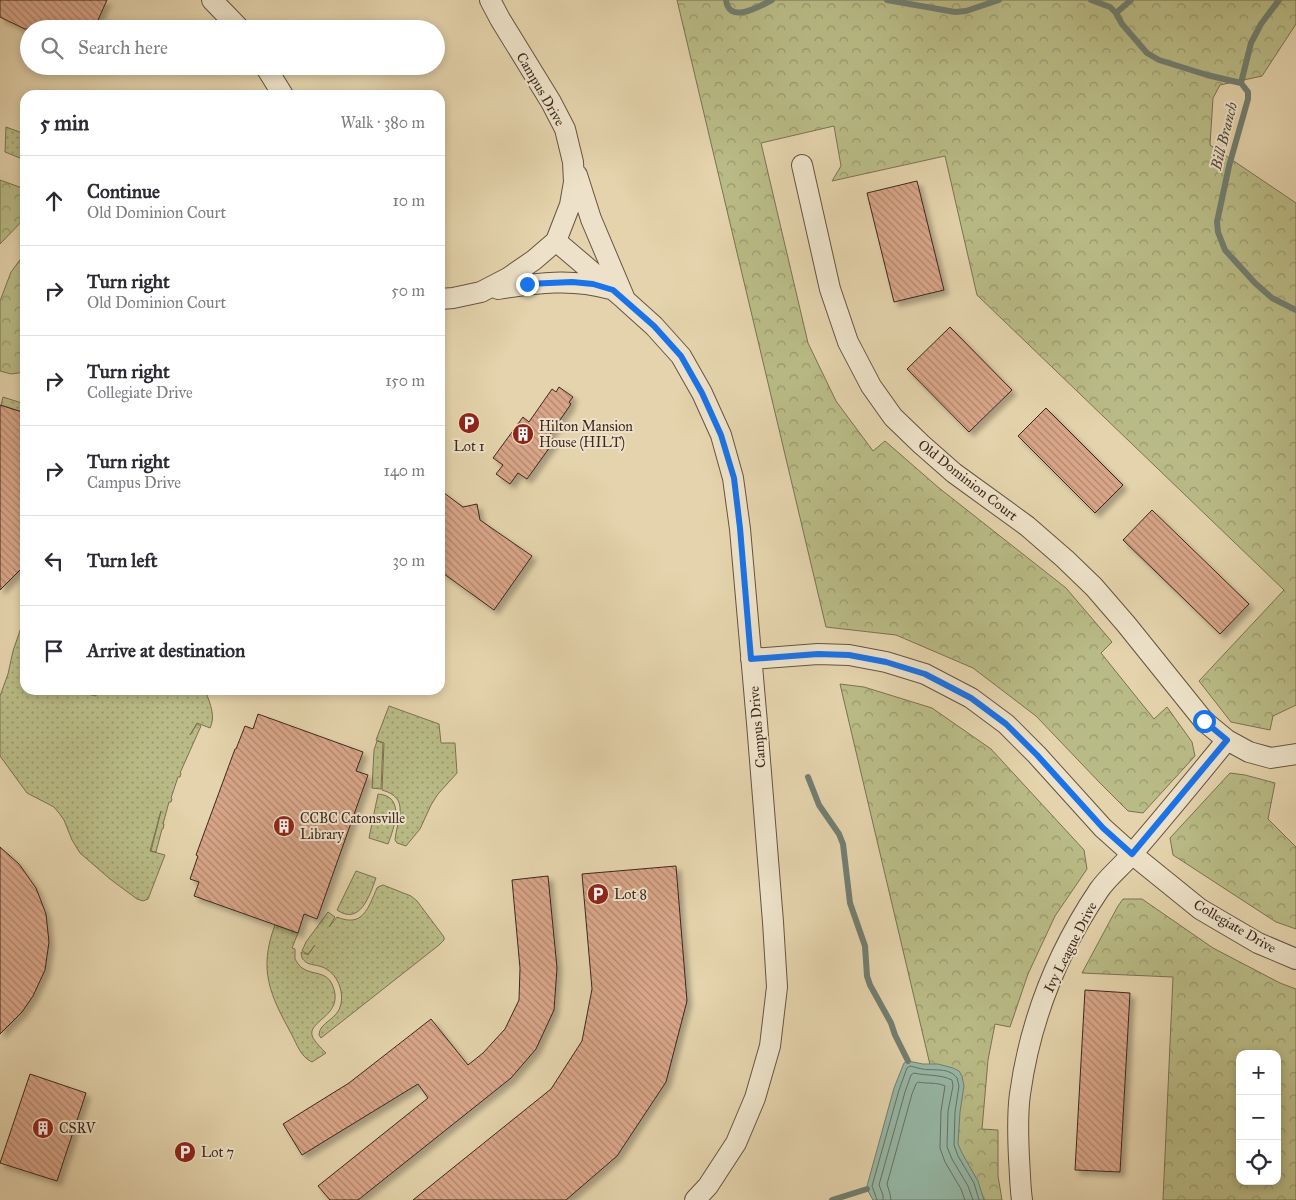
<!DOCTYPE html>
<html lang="en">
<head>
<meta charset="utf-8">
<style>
  :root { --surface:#fff; --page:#f2f2f3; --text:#2b2b33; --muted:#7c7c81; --line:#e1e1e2 }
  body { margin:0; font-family:"IM FELL Great Primer",serif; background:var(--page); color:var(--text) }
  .controls { position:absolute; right:15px; bottom:15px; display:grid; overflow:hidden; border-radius:10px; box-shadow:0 2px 8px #0003 }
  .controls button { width:45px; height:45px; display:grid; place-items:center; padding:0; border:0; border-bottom:1px solid var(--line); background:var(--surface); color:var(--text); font:25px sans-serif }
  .stop { position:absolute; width:15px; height:15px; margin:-11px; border:4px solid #1a73e8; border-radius:50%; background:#fff }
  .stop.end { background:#1a73e8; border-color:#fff; box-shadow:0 1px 5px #0008 }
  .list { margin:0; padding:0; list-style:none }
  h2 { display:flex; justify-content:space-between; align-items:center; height:65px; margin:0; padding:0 20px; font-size:21px }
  h2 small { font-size:16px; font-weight:400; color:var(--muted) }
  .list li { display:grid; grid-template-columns:32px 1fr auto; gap:15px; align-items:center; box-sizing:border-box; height:90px; padding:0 20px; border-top:1px solid var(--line) }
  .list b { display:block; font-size:19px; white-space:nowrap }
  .list p { margin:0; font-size:16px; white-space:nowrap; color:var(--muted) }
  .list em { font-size:16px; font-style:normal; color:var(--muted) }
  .icon { flex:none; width:28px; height:28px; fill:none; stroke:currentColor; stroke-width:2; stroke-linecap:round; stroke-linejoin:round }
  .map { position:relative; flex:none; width:1296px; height:1200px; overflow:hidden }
  .search { position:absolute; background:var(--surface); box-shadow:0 2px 8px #0003; left:20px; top:20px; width:425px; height:55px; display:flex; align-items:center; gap:12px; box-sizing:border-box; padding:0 18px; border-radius:28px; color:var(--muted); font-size:19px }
  .panel { position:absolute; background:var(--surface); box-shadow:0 2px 8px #0003; left:20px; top:90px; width:425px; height:605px; border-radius:15px }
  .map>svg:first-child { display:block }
  .grass { fill:url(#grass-dots); stroke:#7b7252 }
  .park { fill:url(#park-crowns); stroke:#7b7252; fill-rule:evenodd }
  .water { fill:#96b8a7; stroke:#727e70 }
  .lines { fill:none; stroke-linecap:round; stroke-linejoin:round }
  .shore { stroke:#6a7062; stroke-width:1 }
  .stream { stroke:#727e70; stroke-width:6 }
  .building { fill:url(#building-back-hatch); stroke:#3d281d; filter:url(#shadow) }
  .street-casing { stroke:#675341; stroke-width:22 }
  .street { stroke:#ede2c9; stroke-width:20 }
  .route { stroke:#1a73e8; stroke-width:6 }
  .labels { text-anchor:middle; stroke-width:4; stroke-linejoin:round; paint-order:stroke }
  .street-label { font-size:14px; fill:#3d281d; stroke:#ede2c9 }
  .poi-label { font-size:14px; fill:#3d281d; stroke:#ede2c9; text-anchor:start }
  .water-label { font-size:15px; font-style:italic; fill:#534c40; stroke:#ede2c9 }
</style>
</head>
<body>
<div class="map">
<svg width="1296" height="1200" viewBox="0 0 1296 1200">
  <defs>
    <pattern id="grass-dots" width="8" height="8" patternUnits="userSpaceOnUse" patternTransform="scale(1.25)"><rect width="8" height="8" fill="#b9bb86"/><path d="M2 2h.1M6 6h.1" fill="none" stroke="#98986d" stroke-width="1.8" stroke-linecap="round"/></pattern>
    <pattern id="park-crowns" width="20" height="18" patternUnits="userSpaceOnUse" patternTransform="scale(1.25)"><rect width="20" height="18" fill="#b9bb86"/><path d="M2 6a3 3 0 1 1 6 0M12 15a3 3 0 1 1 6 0" fill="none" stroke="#98986d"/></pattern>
    <pattern id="building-back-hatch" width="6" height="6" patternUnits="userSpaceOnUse" patternTransform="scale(1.25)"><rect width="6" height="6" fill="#d8a588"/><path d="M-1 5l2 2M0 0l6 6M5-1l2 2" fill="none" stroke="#b0866f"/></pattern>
    <filter id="shadow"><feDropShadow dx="4.5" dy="4.5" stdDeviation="2.5" flood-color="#0004"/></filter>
  </defs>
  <rect width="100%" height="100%" fill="#e4d3ac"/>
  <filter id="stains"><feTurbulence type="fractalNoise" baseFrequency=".004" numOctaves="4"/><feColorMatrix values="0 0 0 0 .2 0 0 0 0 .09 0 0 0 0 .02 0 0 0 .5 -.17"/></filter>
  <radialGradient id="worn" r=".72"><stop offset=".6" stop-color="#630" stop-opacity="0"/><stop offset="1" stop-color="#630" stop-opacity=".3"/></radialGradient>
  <path class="grass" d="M6 127 25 134V160L5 152Z
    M3 397 25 404V413L1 405Z
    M25 616V690H91V692L87 691V694L96 696V691L108 694 109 690H206V692C210 704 216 716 210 728L197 723 190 735 197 724 201 726 180 773H181L180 777H178L171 798 172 799 171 802H169L163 824H164L163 829H162L156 852 151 851 161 811 150 851 165 855 148 899 143 901 137 899 110 879 80 853 72 840 64 820 59 813 54 807 27 793 0 756V696L8 674 13 651Z
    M389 706 439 724 441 743H455L457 773 438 794 431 805 420 829 406 846 397 843 395 840C397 819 411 798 382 790L384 743 376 740Z
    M377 741 383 743 381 789 372 788 374 750Z
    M378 794C406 796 394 828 388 844L369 838Z
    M356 871 376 878C370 895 360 926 337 910Z
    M383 885 411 896 417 901 444 937V940L439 945 321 1038 319 1035C319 1022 338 1020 341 1004 344 988 335 970 319 966 311 964 307 965 302 958L301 952 308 955 315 945 308 954 302 951 306 942 328 912 335 917 329 927 337 917C363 928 368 908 377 888L378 887Z
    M275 925 298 933 292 948 295 949V959C297 962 299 966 302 968 312 975 326 971 332 984 347 1017 304 1020 313 1038 316 1043 322 1049 326 1053L312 1062C301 1057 297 1045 292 1035 270 995 258 970 275 925Z"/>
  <path class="park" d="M677 0H1296V24L1262 76 1220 85 1213 98 1210 145 1296 203V705L1273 716 1270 730 1231 722 1199 681 1284 590 977 295 945 156 832 181 841 166 834 126 761 143 808 343 836 401 873 451 885 441 939 488 1066 588 1112 642 1101 653 1154 719 1167 707 1192 742 1195 756 1143 813 1128 811 1100 783 1036 716 973 668 896 635 826 627Z
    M0 180 25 189V218L0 244Z
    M25 253V372L11 374 0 371V301L11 272Z
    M840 684 864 687 932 708 991 749 1084 850 1087 869 1055 916 1028 974 1010 1027 995 1024 988 1060 982 1129 998 1130V1176L1002 1200H962Z
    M1230 773 1245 775 1275 783 1268 819 1296 847V929L1276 922 1173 855 1170 838Z
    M1123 899H1142L1213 948 1280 983 1296 989V1200H1163L1173 977 1082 973 1118 906ZM1240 1054H1277V1181H1240Z"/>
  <path class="water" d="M908 1061 923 1064H938L953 1068 959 1071 962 1076 964 1086 960 1112 958 1144 962 1153 978 1181 984 1200H873L867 1189V1186L894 1088 904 1063Z"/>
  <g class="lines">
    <path class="shore" d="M877 1200 872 1186 899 1090 907 1068 910 1066C914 1067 918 1068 922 1069 934 1071 949 1067 957 1078L959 1086 955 1112 954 1145 958 1156 974 1183 979 1200
      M883 1200V1195L879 1185 905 1092 911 1075 914 1073C926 1076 940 1074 952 1080L953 1086 948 1111 947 1147 952 1159 968 1186 973 1200
      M891 1200 890 1194 887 1184 912 1094 916 1084 918 1082C927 1084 937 1082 945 1086L941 1111 940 1148 945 1162 961 1189 965 1200"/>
    <path class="stream" d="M726 0C729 25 760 6 772 0
      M887 0 955 12 966 11 999 0
      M1091 0 1110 7 1116 13 1122 24 1147 53 1159 60 1207 75 1241 83 1248 92V99L1229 166 1217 222 1218 232 1225 250 1255 283 1272 298 1296 310
      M1116 13 1131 0
      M1241 83 1251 43 1261 24 1279 0
      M808 777 819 805 839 834 843 844 850 903 865 946 867 976 870 985 891 1023 895 1035 908 1061
      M832 1200 867 1189"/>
  </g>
  <path class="building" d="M0 0H107L94 29H25L0 17Z
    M917 181 944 290 894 302 867 193Z
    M950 327 1012 390 969 432 907 369Z
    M559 387 573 397 569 402 571 404 549 436 555 440 527 479 518 473 510 484 496 474 503 465 493 458 523 417 529 422 552 389 556 392Z
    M0 405 25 413V565L0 590Z
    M1046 408 1123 485 1095 513 1018 436Z
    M440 490 463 507 477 504 480 520 532 556 494 610 440 571Z
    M1152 510 1249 604 1220 634 1123 540Z
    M258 714 363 752 356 771 368 775 317 919 304 914 298 933 194 896 199 882 190 879 198 856 196 855 235 749H236L245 726 253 729Z
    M0 847 19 864 36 888 46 914 49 942 45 970 33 996 22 1012 0 1034Z
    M676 866 687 1001 666 1082 617 1156 566 1200H413L551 1089 582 1041 592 989 582 874Z
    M548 876 557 968 554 1010 536 1049 511 1078 358 1200H330L318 1186 428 1098 418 1084 302 1155 283 1124 349 1083 431 1019 468 1065 483 1053 505 1029 519 1000 520 968 512 880Z
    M1085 990 1130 993 1120 1172 1075 1170Z
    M30 1074 86 1093 57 1181 0 1163Z"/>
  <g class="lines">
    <g class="street-casing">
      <path id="street" d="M212 0 240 29
        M265 66 283 95
        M802 165 830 289 848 342 871 386 893 417 921 444 954 473 1027 526 1065 559 1094 587 1126 624 1204 721 1227 740 1249 752 1271 758 1296 754
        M577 175 591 219 624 297
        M556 241 624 299 654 326 681 356 702 393 721 435 733 478 740 529 757 723 773 922 777 987 770 1046 755 1098 736 1143 708 1186 695 1200
        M498 289C537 283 572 278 610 289
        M440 299 453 298 481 292 508 278 534 260 556 241 570 205 574 182 573 162 565 129 551 102 500 19 490 0
        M751 659 818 654 849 655 886 662 925 674 971 698 1006 724 1037 755 1103 828 1132 854 1200 909 1258 943 1296 959
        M1022 1200C1020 1186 1020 1172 1019 1158 1018 1137 1017 1115 1020 1094 1030 1021 1058 951 1099 890 1108 877 1122 866 1132 854 1165 816 1196 778 1227 740"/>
    </g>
    <use href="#street" class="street"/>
  </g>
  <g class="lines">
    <path class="route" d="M527 284 572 282 593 284 613 290 654 326 681 356 702 393 721 435 734 478 740 528 751 659 818 654 849 655 886 662 925 674 971 698 1006 724 1037 755 1103 828 1132 854 1227 740 1204 721"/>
  </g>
  <defs>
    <g id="parking-disc" transform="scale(1.125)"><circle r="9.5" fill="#8f2418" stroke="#ede2c9"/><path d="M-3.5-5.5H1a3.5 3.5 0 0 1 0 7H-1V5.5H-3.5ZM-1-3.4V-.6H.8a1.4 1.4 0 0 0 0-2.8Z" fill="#fff"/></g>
    <g id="building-disc" transform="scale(1.125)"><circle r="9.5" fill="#8f2418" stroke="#ede2c9"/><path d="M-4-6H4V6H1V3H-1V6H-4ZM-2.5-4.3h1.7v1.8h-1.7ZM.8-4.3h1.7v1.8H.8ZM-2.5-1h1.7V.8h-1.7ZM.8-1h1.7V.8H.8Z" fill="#fff"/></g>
  </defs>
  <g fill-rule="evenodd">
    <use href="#parking-disc" x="469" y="423"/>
    <use href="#building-disc" x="523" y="434"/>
    <use href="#building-disc" x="284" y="826"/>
    <use href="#parking-disc" x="598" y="894"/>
    <use href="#building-disc" x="43" y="1128"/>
    <use href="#parking-disc" x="185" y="1152"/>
  </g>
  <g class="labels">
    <g class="street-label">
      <text transform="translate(541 89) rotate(60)" y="5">Campus Drive</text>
      <text transform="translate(968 480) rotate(38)" y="5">Old Dominion Court</text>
      <text transform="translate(757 727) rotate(-95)" y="5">Campus Drive</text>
      <text transform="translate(1235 926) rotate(30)" y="5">Collegiate Drive</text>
      <text transform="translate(1070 947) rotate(-63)" y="5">Ivy League Drive</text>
    </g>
    <g class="poi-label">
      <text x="539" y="431">Hilton Mansion<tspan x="539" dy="16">House (HILT)</tspan></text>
      <text x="469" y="451" text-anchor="middle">Lot 1</text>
      <text x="300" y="823">CCBC Catonsville<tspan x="300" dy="16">Library</tspan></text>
      <text x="614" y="899">Lot 8</text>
      <text x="59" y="1133">CSRV</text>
      <text x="201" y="1157">Lot 7</text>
    </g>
    <g class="water-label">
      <text transform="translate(1224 136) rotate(-76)" y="5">Bill Branch</text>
    </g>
  </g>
  <rect width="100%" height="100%" filter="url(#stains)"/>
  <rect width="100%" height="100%" fill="url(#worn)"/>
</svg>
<div class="controls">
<button>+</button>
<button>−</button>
<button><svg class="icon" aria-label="locate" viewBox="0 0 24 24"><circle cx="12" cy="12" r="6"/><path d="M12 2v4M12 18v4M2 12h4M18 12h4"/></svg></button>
</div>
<div class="stop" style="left:1204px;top:721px"></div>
<div class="stop end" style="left:527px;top:284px"></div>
<div class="search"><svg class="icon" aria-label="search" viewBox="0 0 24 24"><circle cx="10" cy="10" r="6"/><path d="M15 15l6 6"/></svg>Search here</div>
<section class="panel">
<h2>5 min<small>Walk · 380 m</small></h2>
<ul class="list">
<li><svg class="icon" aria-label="ahead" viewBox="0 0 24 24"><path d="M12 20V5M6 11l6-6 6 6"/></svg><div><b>Continue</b><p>Old Dominion Court</p></div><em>10 m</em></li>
<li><svg class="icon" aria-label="right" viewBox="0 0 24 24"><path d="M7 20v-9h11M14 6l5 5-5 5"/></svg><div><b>Turn right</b><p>Old Dominion Court</p></div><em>50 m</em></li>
<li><svg class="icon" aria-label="right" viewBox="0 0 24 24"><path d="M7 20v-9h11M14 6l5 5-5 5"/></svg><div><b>Turn right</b><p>Collegiate Drive</p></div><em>150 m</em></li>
<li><svg class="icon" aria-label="right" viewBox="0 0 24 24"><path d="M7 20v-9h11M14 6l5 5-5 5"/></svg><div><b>Turn right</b><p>Campus Drive</p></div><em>140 m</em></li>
<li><svg class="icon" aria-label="left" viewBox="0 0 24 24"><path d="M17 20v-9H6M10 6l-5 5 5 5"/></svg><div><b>Turn left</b></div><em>30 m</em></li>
<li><svg class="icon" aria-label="arrive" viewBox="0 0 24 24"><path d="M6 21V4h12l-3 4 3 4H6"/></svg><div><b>Arrive at destination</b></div></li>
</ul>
</section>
</div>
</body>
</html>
